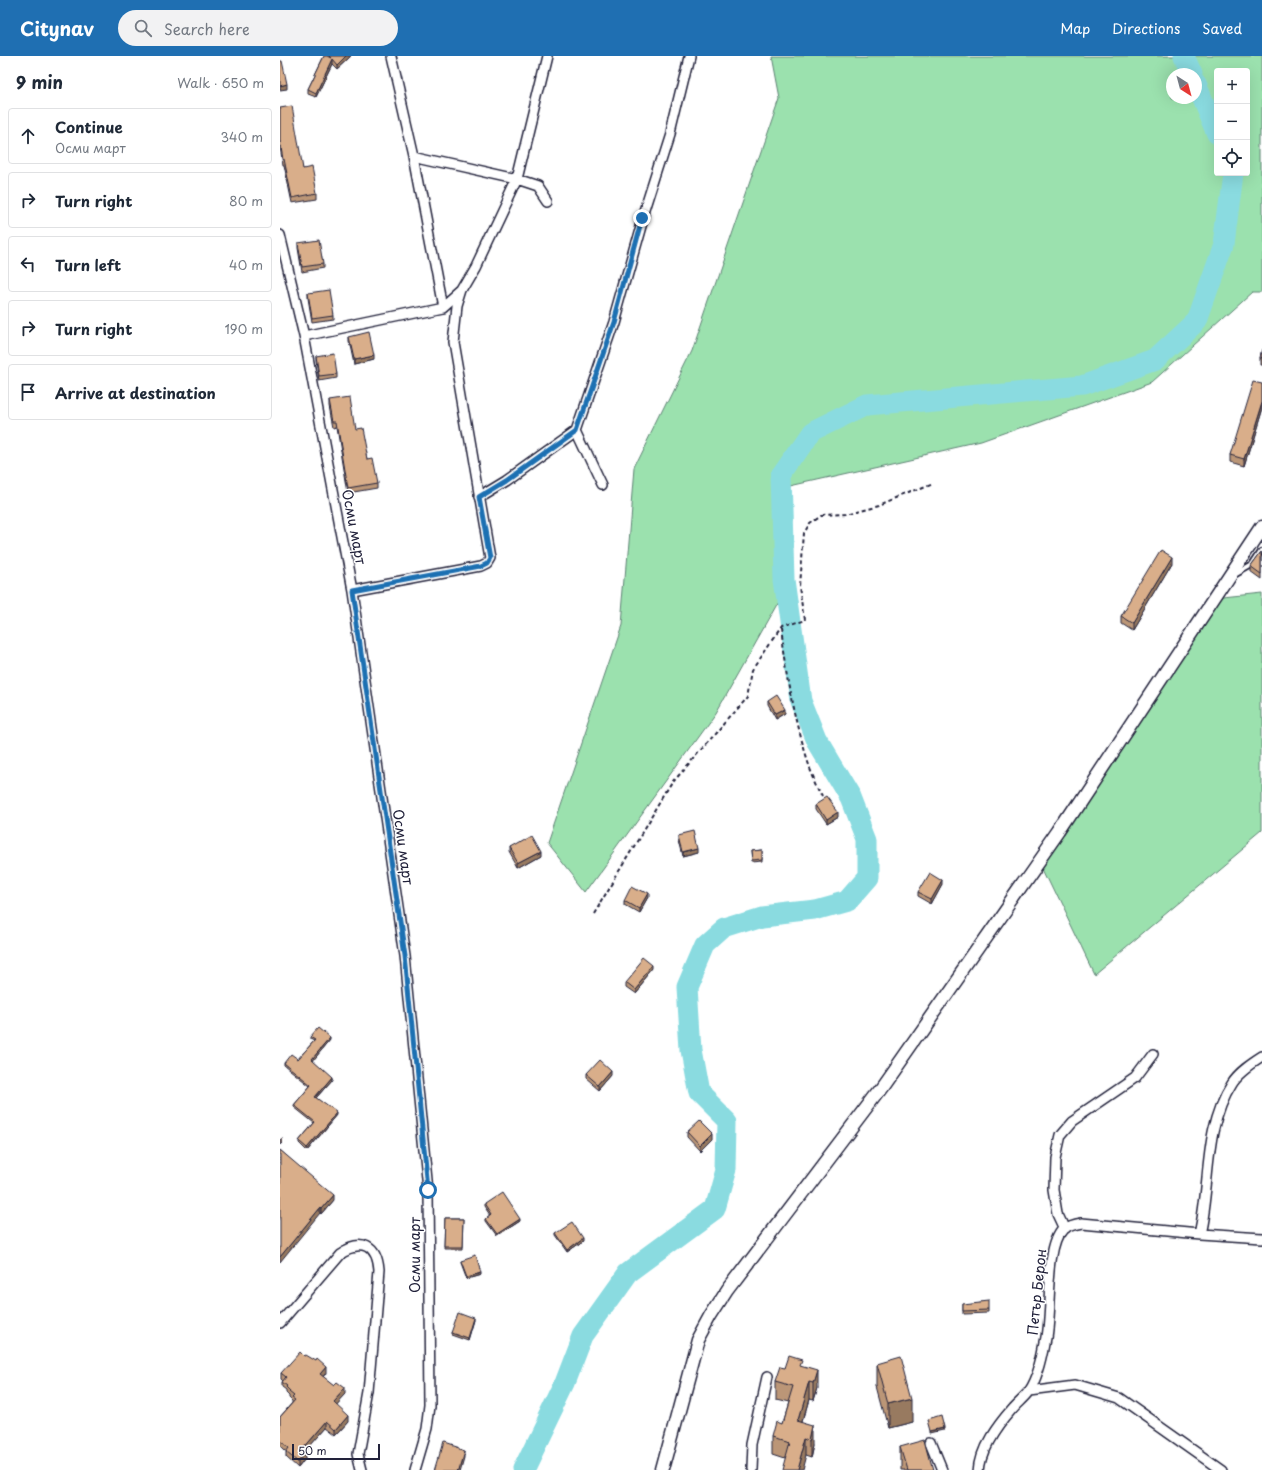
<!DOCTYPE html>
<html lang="en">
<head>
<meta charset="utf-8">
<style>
  :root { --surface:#fff; --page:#f2f2f3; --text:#1f2937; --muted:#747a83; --line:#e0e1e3; --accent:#1f6fb2 }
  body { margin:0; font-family:"Playpen Sans",sans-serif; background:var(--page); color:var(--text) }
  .controls { position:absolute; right:12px; top:12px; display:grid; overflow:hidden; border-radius:4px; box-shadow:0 4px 16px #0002 }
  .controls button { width:36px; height:36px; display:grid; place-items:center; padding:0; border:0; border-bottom:1px solid var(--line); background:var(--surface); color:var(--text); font:20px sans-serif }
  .compass { position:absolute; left:886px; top:12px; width:36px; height:36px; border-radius:50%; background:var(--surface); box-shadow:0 4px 16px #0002; rotate:144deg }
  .scale { position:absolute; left:12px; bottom:10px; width:88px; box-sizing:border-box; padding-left:4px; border:2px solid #22223b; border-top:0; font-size:11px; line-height:14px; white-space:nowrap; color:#22223b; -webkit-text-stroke:3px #fff; paint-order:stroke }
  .stop { position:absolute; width:12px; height:12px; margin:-9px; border:3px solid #1f6fb2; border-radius:50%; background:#fff }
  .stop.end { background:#1f6fb2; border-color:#fff; box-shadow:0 1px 4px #0008 }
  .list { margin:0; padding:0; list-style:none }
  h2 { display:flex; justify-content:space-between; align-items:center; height:52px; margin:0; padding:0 16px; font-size:17px }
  h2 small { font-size:13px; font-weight:400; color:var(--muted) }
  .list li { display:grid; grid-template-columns:26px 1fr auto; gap:12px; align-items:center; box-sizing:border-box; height:56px; margin:0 8px 8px; padding:0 8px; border:1px solid var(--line); border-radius:4px }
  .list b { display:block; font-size:15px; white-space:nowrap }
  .list p { margin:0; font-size:13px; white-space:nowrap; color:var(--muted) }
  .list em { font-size:13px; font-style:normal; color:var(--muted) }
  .icon { flex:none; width:22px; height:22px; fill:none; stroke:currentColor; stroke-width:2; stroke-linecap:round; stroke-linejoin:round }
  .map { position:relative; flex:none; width:982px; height:1414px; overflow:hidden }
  header { display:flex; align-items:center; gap:24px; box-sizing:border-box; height:56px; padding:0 20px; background:var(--accent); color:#fff }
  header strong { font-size:19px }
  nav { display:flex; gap:22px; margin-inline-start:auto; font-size:14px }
  .search { width:280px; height:36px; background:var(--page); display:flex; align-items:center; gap:10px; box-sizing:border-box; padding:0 14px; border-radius:22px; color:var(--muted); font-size:15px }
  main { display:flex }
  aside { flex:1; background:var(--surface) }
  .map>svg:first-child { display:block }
  .green { fill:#9be1ae; stroke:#5e8274; fill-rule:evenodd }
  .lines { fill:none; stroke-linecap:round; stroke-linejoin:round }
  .river { stroke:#8adbe0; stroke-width:21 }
  .service-casing { stroke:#22223b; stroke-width:8 }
  .minor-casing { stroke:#22223b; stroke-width:12 }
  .tertiary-casing { stroke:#22223b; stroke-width:15 }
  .path { stroke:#22223b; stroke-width:2; stroke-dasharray:4 3; stroke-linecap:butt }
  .service { stroke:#fff; stroke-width:4.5 }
  .minor { stroke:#fff; stroke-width:9 }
  .tertiary { stroke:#fff; stroke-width:12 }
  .wall { fill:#bb9677; stroke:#22223b }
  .shaded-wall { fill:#987a61; stroke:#22223b }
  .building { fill:#d9ae8a; stroke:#22223b }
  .route { stroke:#1f6fb2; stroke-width:5 }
  .labels { text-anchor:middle; stroke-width:3; stroke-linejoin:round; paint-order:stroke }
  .street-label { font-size:14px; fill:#22223b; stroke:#fff }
</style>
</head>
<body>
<header>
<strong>Citynav</strong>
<div class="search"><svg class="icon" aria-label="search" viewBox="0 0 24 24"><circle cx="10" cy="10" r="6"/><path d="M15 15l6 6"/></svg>Search here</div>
<nav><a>Map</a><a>Directions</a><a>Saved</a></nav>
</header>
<main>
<aside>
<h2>9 min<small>Walk · 650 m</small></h2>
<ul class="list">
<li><svg class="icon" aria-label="ahead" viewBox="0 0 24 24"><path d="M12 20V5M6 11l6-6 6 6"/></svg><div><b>Continue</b><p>Осми март</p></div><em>340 m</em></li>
<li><svg class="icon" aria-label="right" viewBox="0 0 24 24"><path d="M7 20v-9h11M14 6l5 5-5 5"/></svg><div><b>Turn right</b></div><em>80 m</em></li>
<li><svg class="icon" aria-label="left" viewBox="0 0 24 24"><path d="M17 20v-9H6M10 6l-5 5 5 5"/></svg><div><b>Turn left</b></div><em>40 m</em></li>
<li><svg class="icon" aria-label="right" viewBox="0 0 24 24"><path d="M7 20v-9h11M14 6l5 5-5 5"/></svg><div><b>Turn right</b></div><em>190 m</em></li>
<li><svg class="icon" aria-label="arrive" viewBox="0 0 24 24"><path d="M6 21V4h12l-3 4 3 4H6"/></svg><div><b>Arrive at destination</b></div></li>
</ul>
</aside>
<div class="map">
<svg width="982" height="1414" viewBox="0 0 982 1414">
  <rect width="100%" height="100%" fill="#fff"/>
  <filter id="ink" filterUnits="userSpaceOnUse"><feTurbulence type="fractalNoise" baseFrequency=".025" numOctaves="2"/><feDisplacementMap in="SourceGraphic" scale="8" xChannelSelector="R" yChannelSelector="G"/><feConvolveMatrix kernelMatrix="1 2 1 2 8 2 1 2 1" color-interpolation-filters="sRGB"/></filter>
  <g filter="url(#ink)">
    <path class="green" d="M491 0H982V236H972L872 326 701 387 502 432 499 544 436 656 306 836 267 787 341 570 354 413 412 295 499 42ZM937 15H967V117H937ZM892 18H916V42H892Z
      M982 538V777L814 918 760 805 934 543Z"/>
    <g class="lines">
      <path class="river" d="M904 0 912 18
        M916 28 937 78
        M243 1414 285 1327 303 1280 348 1217 435 1153 446 1114 447 1065 419 1037 411 994 407 931 425 889 444 872 482 860 535 854 567 845 587 822V783L571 742 537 685 521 645 504 523 501 419 530 377 587 349 802 330 875 304 917 265 944 188 953 117"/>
      <g class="service-casing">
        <path id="service" d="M954 519 973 508 982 494"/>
      </g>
      <g class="minor-casing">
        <path id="minor" d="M111 0 134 100 163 251
          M134 100 237 123 258 130 268 145
          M0 179 24 280 72 534 125 900 148 1135 150 1349 147 1373 135 1414
          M24 280 163 251 181 235
          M297 374 323 429
          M199 441 227 424 297 374 334 266 363 163 390 78 409 0
          M72 534 201 510 207 507 210 502 173 286 177 250 182 234 196 210 237 123 267 0
          M785 1173 778 1158 774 1134 775 1101 780 1079 792 1065 855 1022 873 998
          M919 1178C931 1129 923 1072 952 1027 959 1016 971 1008 982 1001
          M0 1267 60 1197C82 1182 97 1191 99 1216L89 1337 78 1398 82 1414
          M749 1335 795 1329 839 1342 941 1414
          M651 1387 662 1414
          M471 1414 472 1389 487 1321
          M700 1414C701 1391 718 1369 732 1353 737 1347 744 1342 749 1335 758 1321 762 1303 765 1286 772 1259 765 1192 784 1173 789 1169 795 1168 801 1167L919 1178 982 1182"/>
      </g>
      <g class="tertiary-casing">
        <path id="tertiary" d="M383 1414 418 1284 431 1260 447 1235 601 1032 780 776 982 471"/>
      </g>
      <path class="path" d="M501 574C507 619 515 668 530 711 534 721 539 732 544 742
        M313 858 393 726 468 640 473 613 501 572 525 564 520 530 524 477 530 467 541 459 565 458 599 449 653 427"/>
      <use href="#service" class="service"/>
      <use href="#minor" class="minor"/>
      <use href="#tertiary" class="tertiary"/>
    </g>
    <path class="wall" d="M44 0H71L57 13 52 8 36 41 28 38V33Z
      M0 52 23 113 37 137V143L12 147 4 109H3L0 91Z
      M18 187 43 208V212L22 216 18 192Z
      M28 237 53 259V263L32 266 28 242Z
      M69 281 94 303 74 308 69 285Z
      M982 294V309H980V302Z
      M36 300 56 318V322L39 325 36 304Z
      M982 326V351L964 410 950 406V399Z
      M50 344 75 373 97 427V432L68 437 57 370 54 371 50 350Z
      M982 495V524L971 516V510Z
      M892 507 852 574 841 567V560Z
      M487 646 505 658 495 664 487 650Z
      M536 748 558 761 546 768 536 753Z
      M399 779 419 796 403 800 399 784Z
      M229 792 261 799 238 812 229 796Z
      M482 794V806L471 807 470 795Z
      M663 828 652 848 638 840V836Z
      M367 842 359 856 345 848V844Z
      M374 914 354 938 344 931V926Z
      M30 981 50 984 33 1004 52 1024 36 1042 57 1059 27 1095 19 1087V1085L34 1067 14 1051V1049L30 1030 4 1009V1007L18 1003 34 985 30 983Z
      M306 1019 333 1020 320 1035 306 1023Z
      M407 1076 432 1083 420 1095 407 1081Z
      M0 1094 53 1144 41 1158 40 1157Z
      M204 1148 240 1165 217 1180 206 1165V1163L210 1160 204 1151Z
      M165 1162H184L183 1192H164Z
      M275 1177 303 1185 287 1196 275 1179Z
      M180 1204 200 1218 186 1222 180 1206Z
      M682 1248 709 1254V1257L682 1258Z
      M196 1264 190 1284 173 1278V1276Z
      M24 1300 46 1317 43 1321 65 1338 55 1348 68 1365 56 1378 47 1371 24 1396 25 1403 18 1412 6 1401V1395L0 1389V1361L12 1347V1345L9 1342V1340L6 1337V1334L2 1331V1326L3 1325 1 1323V1317Z
      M597 1307 632 1366 608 1372 597 1331Z
      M522 1310 537 1332 533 1345 529 1344 523 1365 535 1387 532 1401 526 1399 505 1402 493 1398V1380L502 1367 508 1347 495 1344V1326L505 1312Z
      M620 1391 653 1414H620Z"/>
    <path class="shaded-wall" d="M66 0H71L57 13V9Z
      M52 3V8L36 41V37Z
      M7 28V33L0 34V30Z
      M94 299V303L74 308V303Z
      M982 345V351L964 410V403Z
      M892 501V507L852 574V567Z
      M505 654V658L495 664V659Z
      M558 756V761L546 768V764Z
      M419 792V796L403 800V796Z
      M261 795V799L238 812V807Z
      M663 824V828L652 848V843Z
      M367 838V842L359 856V852Z
      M374 910V914L354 938V934Z
      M50 982V984L32 1006V1003Z
      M333 1016V1020L320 1035V1031Z
      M52 1021V1024L35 1043V1041Z
      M57 1057V1059L27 1095V1092Z
      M432 1078V1083L420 1095V1090Z
      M2 1082V1087L0 1089V1084Z
      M53 1139V1144L41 1158V1153Z
      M40 1152V1157L0 1206V1201Z
      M240 1163V1165L217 1180V1178Z
      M303 1182V1185L287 1196V1194Z
      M200 1216V1218L186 1222V1220Z
      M196 1262V1264L190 1284V1282Z
      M46 1311V1317L40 1324V1318Z
      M537 1314V1332L533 1345V1327Z
      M529 1326V1344L518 1382V1364Z
      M65 1332V1338L53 1351V1345Z
      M632 1342V1366L608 1372V1348Z
      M68 1359V1365L56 1378V1373Z
      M47 1365V1371L22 1399V1394Z
      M535 1369V1387L532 1401V1383Z
      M665 1373V1375L652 1378V1376Z
      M526 1381V1399L522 1414H517Z
      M184 1394V1400L180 1414H178Z
      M25 1397V1403L18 1412V1406Z"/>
    <path class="building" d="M44 0H47L51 2 49 0H66L57 9 52 3 36 37 28 33Z
      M0 5H2L7 28 0 30Z
      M12 50 23 113 32 111 37 137 12 142 4 103 3 104 0 85V52Z
      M39 184 43 208 22 211 18 187Z
      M49 234 53 259 32 262 28 237Z
      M89 276 94 299 74 303 69 281Z
      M982 294V303L980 302Z
      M53 297 56 318 39 320 36 300Z
      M973 324 982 326V345L964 403 950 399Z
      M70 341 75 373 81 372 87 403 92 402 97 427 68 432 57 365H54L50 344Z
      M881 494 892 501 852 567 841 560Z
      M982 495V518L971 510Z
      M496 640 505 654 495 659 487 646Z
      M547 741 558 756 546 764 536 748Z
      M415 775 419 792 403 796 399 779Z
      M252 779 261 795 238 807 229 792Z
      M482 794V804L471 805 470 795Z
      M650 816 663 824 652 843 638 836Z
      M352 830 367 838 359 852 345 844Z
      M364 902 374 910 354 934 344 926Z
      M38 972 50 982 32 1003 52 1021 35 1041 57 1057 27 1092 19 1085 35 1066 14 1049 31 1029 4 1007 11 998 18 1003 35 984 30 981Z
      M320 1004 333 1016 320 1031 306 1019Z
      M419 1065 432 1078 420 1090 407 1076Z
      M0 1094 53 1139 41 1153 40 1152 0 1201Z
      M222 1136 240 1163 217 1178 206 1163 211 1159 204 1148Z
      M165 1162H184L183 1190H164Z
      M292 1166 303 1182 287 1194 275 1177Z
      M195 1199 200 1216 186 1220 180 1204Z
      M709 1245V1254L682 1255V1248Z
      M180 1256 196 1262 190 1282 173 1276Z
      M20 1296 24 1300 26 1299 36 1305 37 1303 46 1311 40 1318 54 1329 57 1326 65 1332 53 1345 68 1359 56 1373 47 1365 22 1394 25 1397 18 1406 6 1396 9 1392 0 1384V1378L1 1377 0 1376V1361L15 1344 12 1342 14 1340 9 1336 10 1335 6 1331 7 1330 2 1326 6 1321 1 1317Z
      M509 1300 522 1304 520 1309 537 1314 533 1327 529 1326 518 1364 535 1369 532 1383 526 1381 517 1414H502L510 1385 493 1380 497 1365 502 1367 513 1331 495 1326 500 1311 505 1312Z
      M621 1300 632 1342 608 1348 597 1307Z
      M662 1361 665 1373 652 1376 649 1365Z
      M645 1384 653 1414H627L620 1391Z
      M163 1387 184 1394 178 1414H155Z"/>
  </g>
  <g class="lines" filter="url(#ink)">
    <path class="route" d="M148 1134 125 900 72 534 201 510 207 507 210 502 199 441 227 424 297 374 334 266 362 162"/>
  </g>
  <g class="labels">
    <g class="street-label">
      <text transform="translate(74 471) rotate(79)" y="5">Осми март</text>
      <text transform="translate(123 791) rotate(82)" y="5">Осми март</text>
      <text transform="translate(135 1199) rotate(-90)" y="5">Осми март</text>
      <text transform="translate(757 1236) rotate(-84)" y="5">Петър Берон</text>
    </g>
  </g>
</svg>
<div class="controls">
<button>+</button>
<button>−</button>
<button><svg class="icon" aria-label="locate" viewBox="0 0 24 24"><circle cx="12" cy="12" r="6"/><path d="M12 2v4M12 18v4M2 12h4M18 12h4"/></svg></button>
</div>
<svg class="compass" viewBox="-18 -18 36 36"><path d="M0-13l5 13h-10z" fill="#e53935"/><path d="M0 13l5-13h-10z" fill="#747a83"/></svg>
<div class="scale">50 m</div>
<div class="stop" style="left:148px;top:1134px"></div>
<div class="stop end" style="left:362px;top:162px"></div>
</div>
</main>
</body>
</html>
